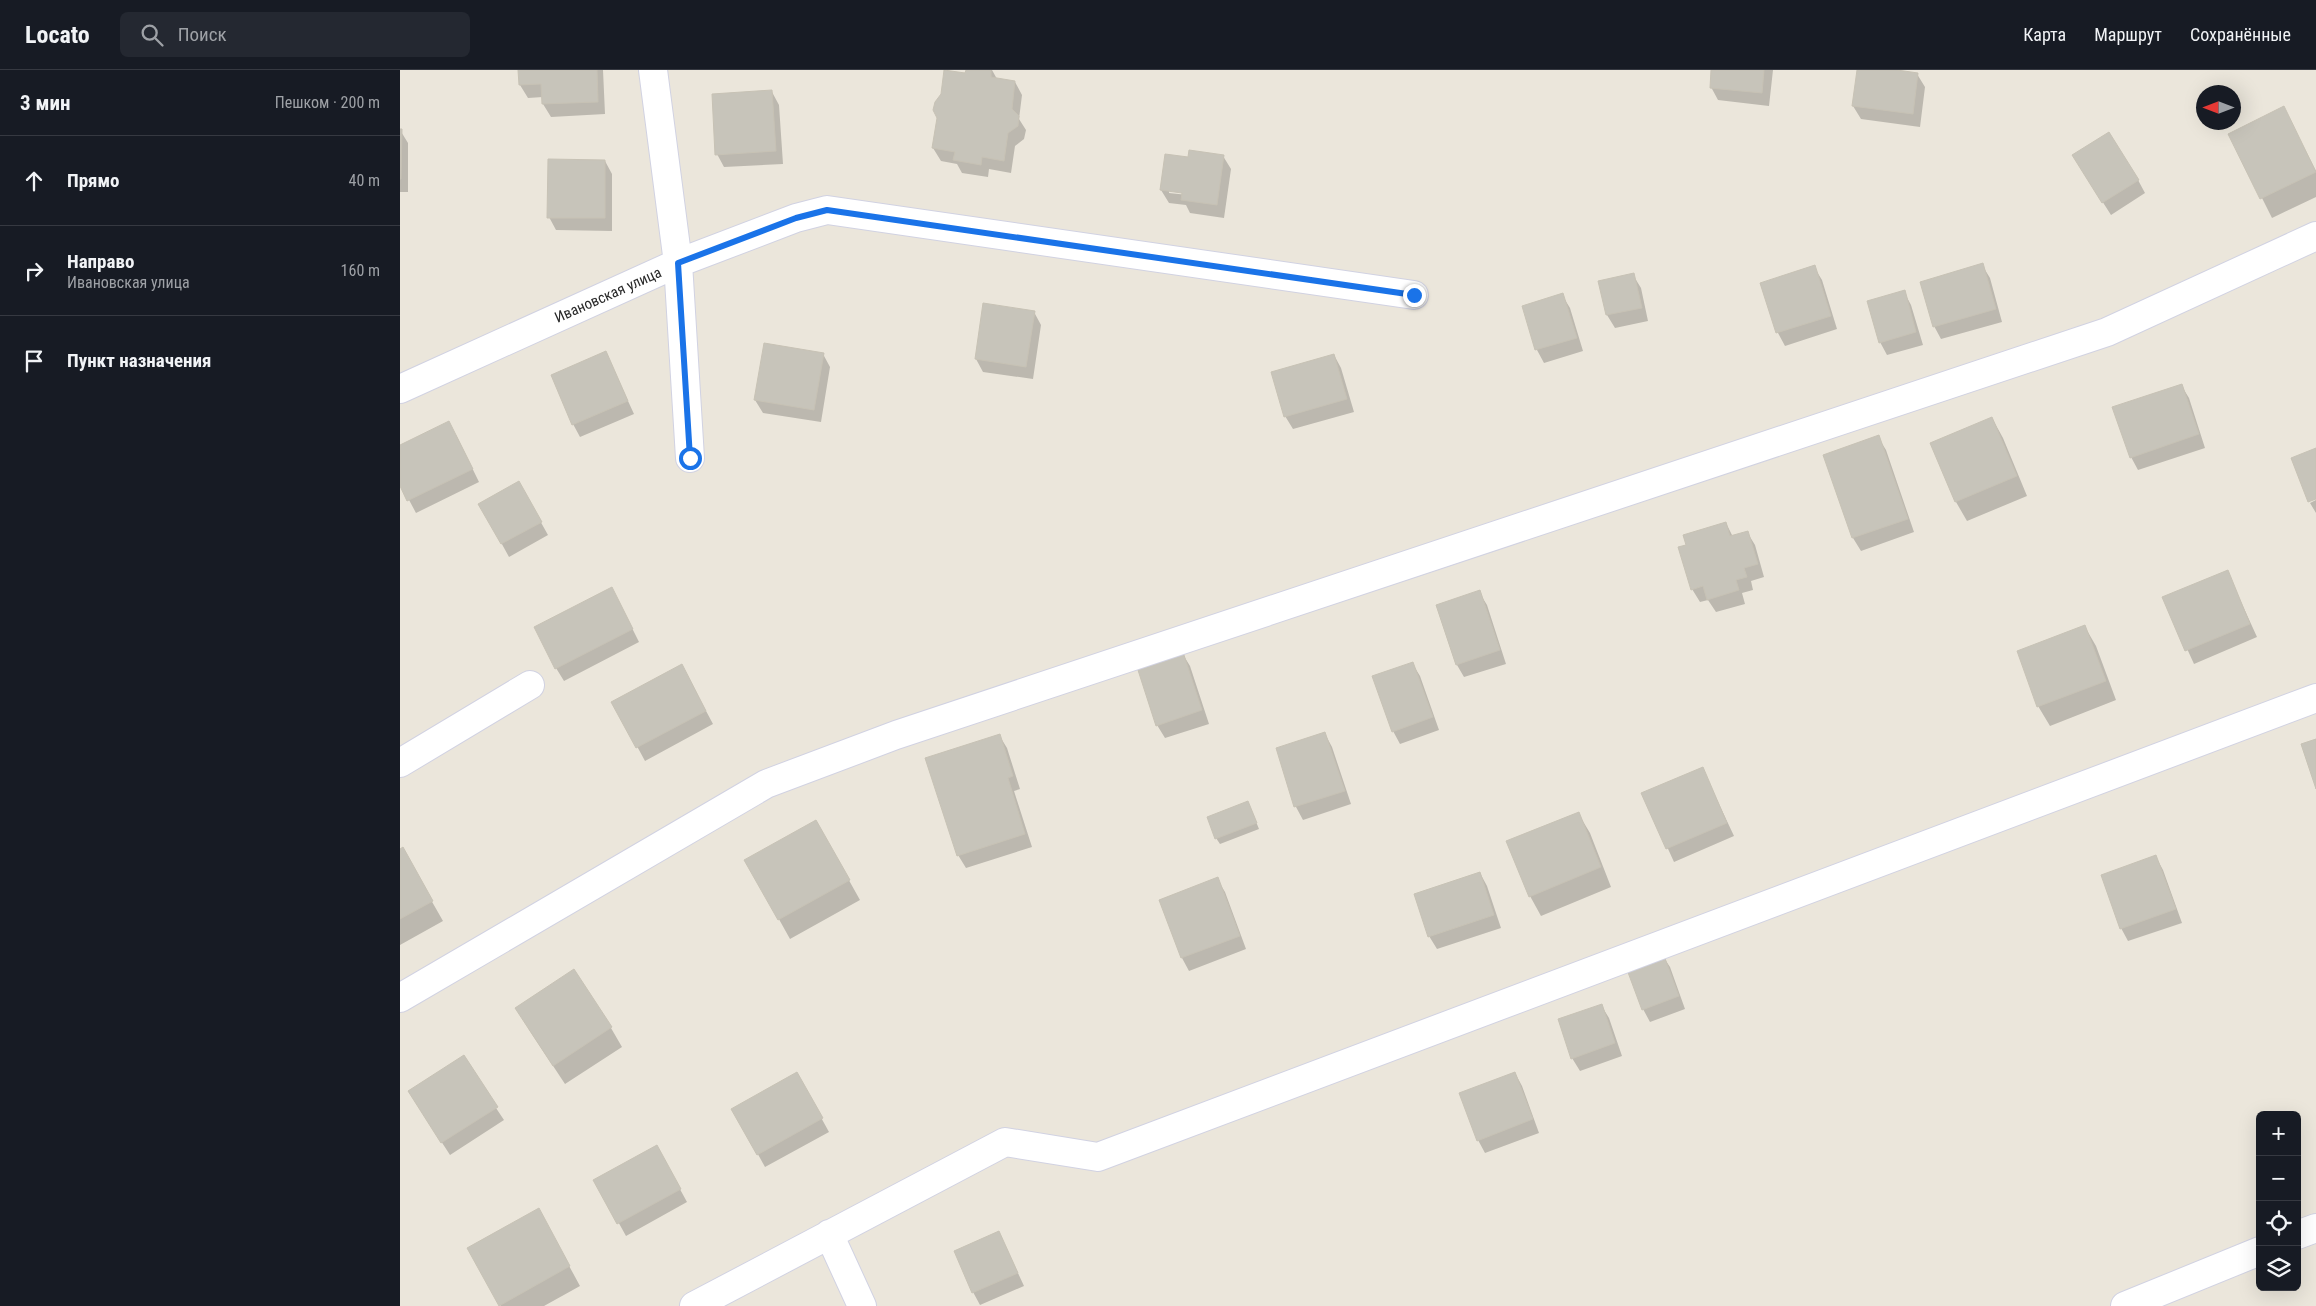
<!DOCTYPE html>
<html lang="ru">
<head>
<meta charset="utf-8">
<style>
  :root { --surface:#171b24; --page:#242831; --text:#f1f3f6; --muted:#9ea1a6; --line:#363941 }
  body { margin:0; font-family:"Roboto Condensed",sans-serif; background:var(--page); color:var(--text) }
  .controls { position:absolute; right:15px; bottom:15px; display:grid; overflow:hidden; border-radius:8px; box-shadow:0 5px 20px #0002 }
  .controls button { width:45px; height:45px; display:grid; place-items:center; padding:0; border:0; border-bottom:1px solid var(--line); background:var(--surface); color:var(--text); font:25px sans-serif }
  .compass { position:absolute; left:1796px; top:15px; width:45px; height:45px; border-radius:50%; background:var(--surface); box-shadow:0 5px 20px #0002; rotate:270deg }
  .stop { position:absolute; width:15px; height:15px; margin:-11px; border:4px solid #1a73e8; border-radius:50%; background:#fff }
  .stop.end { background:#1a73e8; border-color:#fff; box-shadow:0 1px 5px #0008 }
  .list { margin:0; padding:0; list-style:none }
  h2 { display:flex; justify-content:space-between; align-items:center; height:65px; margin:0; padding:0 20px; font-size:21px }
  h2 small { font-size:16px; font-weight:400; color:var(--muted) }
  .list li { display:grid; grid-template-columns:32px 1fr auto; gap:15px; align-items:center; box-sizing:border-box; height:90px; padding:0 20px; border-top:1px solid var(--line) }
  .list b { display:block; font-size:19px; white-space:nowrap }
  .list p { margin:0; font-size:16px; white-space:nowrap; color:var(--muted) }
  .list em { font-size:16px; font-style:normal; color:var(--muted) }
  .icon { flex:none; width:28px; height:28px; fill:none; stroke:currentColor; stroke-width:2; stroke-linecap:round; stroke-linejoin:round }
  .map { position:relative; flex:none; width:1916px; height:1236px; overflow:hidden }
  header { display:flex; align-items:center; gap:30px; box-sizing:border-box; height:70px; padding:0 25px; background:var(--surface); border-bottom:1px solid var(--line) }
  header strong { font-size:24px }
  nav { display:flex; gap:28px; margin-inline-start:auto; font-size:18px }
  .search { width:350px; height:45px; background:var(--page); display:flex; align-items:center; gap:12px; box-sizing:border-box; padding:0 18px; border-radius:8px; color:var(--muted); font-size:19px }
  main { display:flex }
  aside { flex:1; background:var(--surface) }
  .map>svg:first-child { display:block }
  .shadow { fill:#0003; fill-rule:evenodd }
  .building { fill:#c7c4ba; stroke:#c7c2b5 }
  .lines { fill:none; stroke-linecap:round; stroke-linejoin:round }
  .minor-casing { stroke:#d1d2e2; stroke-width:30 }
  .minor { stroke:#fff; stroke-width:28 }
  .route { stroke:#1a73e8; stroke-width:6 }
  .labels { text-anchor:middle; stroke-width:4.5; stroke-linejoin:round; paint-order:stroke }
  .street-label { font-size:15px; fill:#292929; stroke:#fff }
</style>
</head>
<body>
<header>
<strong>Locato</strong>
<div class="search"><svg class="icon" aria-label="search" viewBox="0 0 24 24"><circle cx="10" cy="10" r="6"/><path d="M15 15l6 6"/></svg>Поиск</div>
<nav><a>Карта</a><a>Маршрут</a><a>Сохранённые</a></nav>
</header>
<main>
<aside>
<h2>3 мин<small>Пешком · 200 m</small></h2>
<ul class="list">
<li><svg class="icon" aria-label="ahead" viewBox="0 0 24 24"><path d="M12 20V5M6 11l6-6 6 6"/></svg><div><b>Прямо</b></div><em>40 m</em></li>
<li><svg class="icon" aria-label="right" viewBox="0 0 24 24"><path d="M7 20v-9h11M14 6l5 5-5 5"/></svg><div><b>Направо</b><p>Ивановская улица</p></div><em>160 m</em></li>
<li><svg class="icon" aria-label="arrive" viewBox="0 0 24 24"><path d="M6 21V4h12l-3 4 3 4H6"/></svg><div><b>Пункт назначения</b></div></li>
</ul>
</aside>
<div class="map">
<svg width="1916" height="1236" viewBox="0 0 1916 1236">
  <rect width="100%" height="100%" fill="#ebe6db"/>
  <path class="shadow" d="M119 0H203L205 44 151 47 143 34V27L128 28 120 15Z
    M567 0H592L597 9 615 12 622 25 619 49 626 60 624 69 615 76 611 103 589 99 588 107 562 103 557 94 541 91 533 78Z
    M1313 0H1373L1369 36 1318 30 1311 17Z
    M1458 0H1487L1517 4 1525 17 1520 57 1461 49 1453 36Z
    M372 22 379 35 383 94 324 97 317 84Z
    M1884 38 1916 101V127L1872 148 1830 64Z
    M0 60 8 73V122H0Z
    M823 86 831 99 824 148 790 143 786 135 769 133 761 120 789 88ZM769 120 788 123V125L769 123Z
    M205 91 212 104V161L156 160 149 147Z
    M1681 98 1738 110 1745 123 1711 145Z
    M1582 195 1590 208 1602 252 1541 269 1534 256Z
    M1414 197 1422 210 1437 259 1385 276 1378 263 1362 214Z
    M1233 205 1241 218 1248 251 1215 258 1207 245 1200 212Z
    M1504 222 1511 235 1523 275 1487 285 1480 272Z
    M1162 225 1170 238 1183 281 1144 293 1137 280 1124 236Z
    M634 242 641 255 633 309 583 302 576 289Z
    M206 283 234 344 180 367 173 354Z
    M423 284 430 297 421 352 363 343 355 330Z
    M934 285 941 298 954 342 893 359 885 346Z
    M1781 315 1789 328 1805 378 1738 400 1731 387Z
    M1592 348 1603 368 1627 426 1567 451 1556 432 1532 373Z
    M56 365 79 412 16 443 0 413V376Z
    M1478 367 1486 380 1514 462 1461 481 1453 468 1425 386Z
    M119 413 148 465 109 487 80 434Z
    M1916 430V443L1910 433Z
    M1326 453 1333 467 1347 462 1355 475 1364 507 1351 511 1353 520 1342 523 1345 534 1316 542 1308 530 1300 532 1292 519 1288 476Z
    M1827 501 1857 567 1794 594 1764 528Z
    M1079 522 1087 535 1106 594 1064 607 1057 595Z
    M219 532 239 572 164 611 156 598Z
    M1685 557 1696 576 1716 630 1650 656 1638 636Z
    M782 583 790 596 809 654 765 668 757 655Z
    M1012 593 1020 606 1039 660 1000 674 993 661Z
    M289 609 313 654 245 691 213 632Z
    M925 664 932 677 951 734 903 750 896 737 877 679Z
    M599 665 607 678 620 719 614 721 632 777 566 798 558 785Z
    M1302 698 1334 766 1274 792 1243 724Z
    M848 732 859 759 820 774 816 768Z
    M1178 743 1190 763 1211 817 1141 846 1130 826Z
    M427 771 460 830 390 869 346 790Z
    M2 779 43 851 0 875V780Z
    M1756 787 1763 800 1782 853 1728 871 1721 858Z
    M1080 803 1087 816 1101 858 1037 879 1029 866Z
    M817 809 825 822 846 879 789 901 782 888 760 830Z
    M1262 885 1270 897 1285 939 1250 952 1243 939Z
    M1201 935 1209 948 1222 986 1180 1001 1172 988Z
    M128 958H211L222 977 165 1014Z
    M1115 1003 1122 1016 1139 1063 1085 1083 1078 1070Z
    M397 1004 429 1062 365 1097 333 1039Z
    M17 1034 96 1038 104 1050 50 1085Z
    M264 1090 287 1132 226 1166 195 1110Z
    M149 1159 180 1216 144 1236H101L69 1179Z
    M599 1162 624 1216 580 1235 573 1222Z"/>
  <path class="building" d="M118 0H197L198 32 142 34 141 14 119 15Z
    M544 0 565 3 566 0H591V7L615 11 612 39 619 46 618 56 608 63 604 91 582 87 581 95 553 90 555 82 532 78 537 48 533 40 535 32 541 24Z
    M1311 0H1364L1362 23 1310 18Z
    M1457 0H1497L1518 3 1513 44 1452 36Z
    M372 20 376 81 315 85 312 24Z
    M1884 36 1916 102 1860 129 1828 64Z
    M0 59H2L1 109H0Z
    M1709 62 1739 110 1702 133 1672 85Z
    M789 80 824 85 817 135 781 130 782 123 760 120 765 84 788 87Z
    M148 89 205 90V148H147Z
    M1583 193 1596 239 1533 257 1520 212Z
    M1415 195 1431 246 1376 263 1360 213Z
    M1234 203 1242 238 1206 245 1198 211Z
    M1505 220 1516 262 1479 273 1467 231Z
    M1163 223 1177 268 1135 280 1122 236Z
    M583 233 635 241 626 297 575 289Z
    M364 273 424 283 414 340 354 330Z
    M206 281 228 331 172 355 151 305Z
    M934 284 947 329 884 347 871 302Z
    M1782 314 1799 364 1730 388 1712 337Z
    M1592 347 1617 406 1555 432 1530 373Z
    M49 351 73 399 7 431 0 416V375Z
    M1479 365 1508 449 1452 468 1423 385Z
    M1916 378V429L1908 432 1891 388Z
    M119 411 142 452 101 474 78 434Z
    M1326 452 1330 466 1348 461 1358 494 1344 498 1347 507 1336 510 1339 520 1307 530 1303 516 1291 520 1278 477 1286 475 1283 465Z
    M1828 500 1850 554 1785 581 1762 527Z
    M212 517 233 559 155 599 134 557Z
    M1080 520 1100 580 1056 595 1036 535Z
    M1685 555 1706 611 1637 637 1617 581Z
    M783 582 802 640 756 656 737 597Z
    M1013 592 1033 647 992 662 972 606Z
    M282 594 306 641 236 678 211 632Z
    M925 662 945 721 894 737 876 678Z
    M600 664 613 706 608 708 625 764 557 786 525 688Z
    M1916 669V719L1901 674Z
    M1303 697 1327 753 1266 779 1241 723Z
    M848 731 857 753 815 769 807 747Z
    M1179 742 1201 797 1129 827 1106 771Z
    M416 750 450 810 378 850 344 790Z
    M3 777 33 831 0 849V779Z
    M1756 785 1776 839 1720 859 1701 805Z
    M1080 802 1094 845 1028 867 1014 824Z
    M818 807 840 866 781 888 759 830Z
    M1263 883 1279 926 1242 940 1226 897Z
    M174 899 212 957 153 996 115 938Z
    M1202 934 1215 973 1171 989 1158 949Z
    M64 985 98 1037 41 1073 8 1021Z
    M397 1002 423 1048 357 1085 331 1039Z
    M1115 1002 1133 1049 1077 1071 1059 1023Z
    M257 1075 281 1119 217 1154 193 1110Z
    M139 1138 170 1196 99 1236 67 1178Z
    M599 1161 618 1203 572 1223 554 1181Z"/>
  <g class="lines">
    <g class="minor-casing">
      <path id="minor" d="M253 0 278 193 290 388
        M0 319 278 193 396 148 427 140 1014 225
        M0 693 130 615
        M0 928 366 714 496 665 1707 262 1916 166
        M429 1164 462 1236
        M1897 1165 1916 1158
        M294 1236 605 1072 698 1087 1916 628
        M1725 1236 1860 1181"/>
    </g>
    <use href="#minor" class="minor"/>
  </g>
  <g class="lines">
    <path class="route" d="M290 388 278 193 396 148 427 140 1014 225"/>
  </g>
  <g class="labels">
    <g class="street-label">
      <text transform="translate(208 225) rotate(-24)" y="5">Ивановская улица</text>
    </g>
  </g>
</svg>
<div class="controls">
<button>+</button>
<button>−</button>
<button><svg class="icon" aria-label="locate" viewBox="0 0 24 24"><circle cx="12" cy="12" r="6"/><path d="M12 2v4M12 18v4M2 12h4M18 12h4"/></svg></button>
<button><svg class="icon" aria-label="layers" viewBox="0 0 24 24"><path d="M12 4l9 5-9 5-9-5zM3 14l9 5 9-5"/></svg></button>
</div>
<svg class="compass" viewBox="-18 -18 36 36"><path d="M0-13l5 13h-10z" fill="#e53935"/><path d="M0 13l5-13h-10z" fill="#9ea1a6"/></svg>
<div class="stop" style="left:290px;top:388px"></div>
<div class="stop end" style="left:1014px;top:225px"></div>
</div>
</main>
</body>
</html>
